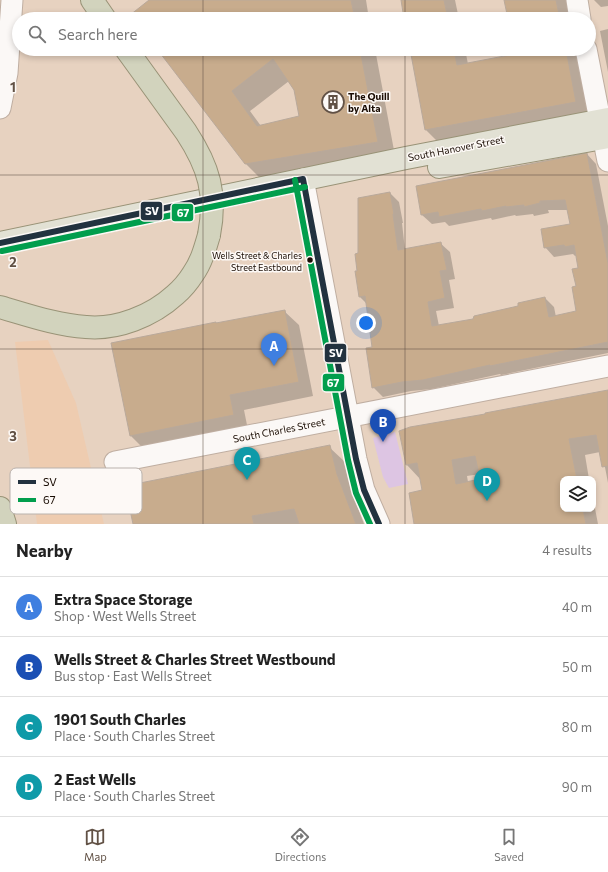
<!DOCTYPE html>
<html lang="en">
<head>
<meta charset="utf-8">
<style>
  :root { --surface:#fff; --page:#f6f6f6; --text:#222; --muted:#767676; --line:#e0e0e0; --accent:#615145 }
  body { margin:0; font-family:Commissioner,sans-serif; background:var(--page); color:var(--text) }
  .controls { position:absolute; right:12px; bottom:12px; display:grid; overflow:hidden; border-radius:8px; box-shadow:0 2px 6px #0003 }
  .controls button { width:36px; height:36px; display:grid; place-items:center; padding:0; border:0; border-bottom:1px solid var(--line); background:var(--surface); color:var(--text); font:20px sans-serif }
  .you { position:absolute; left:366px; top:323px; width:14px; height:14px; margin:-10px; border:3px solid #fff; border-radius:50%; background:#1a73e8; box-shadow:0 0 0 6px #1a73e833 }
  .badge { display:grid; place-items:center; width:26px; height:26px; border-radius:50%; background:var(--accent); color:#fff; font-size:13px; font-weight:700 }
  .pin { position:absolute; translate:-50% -33px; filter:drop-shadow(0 1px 2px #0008) }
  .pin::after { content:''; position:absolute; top:21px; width:14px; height:12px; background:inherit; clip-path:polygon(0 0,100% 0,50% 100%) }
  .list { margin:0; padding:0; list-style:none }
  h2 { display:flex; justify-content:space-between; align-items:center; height:52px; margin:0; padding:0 16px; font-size:17px }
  h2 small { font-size:13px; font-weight:400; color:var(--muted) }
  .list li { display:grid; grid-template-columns:26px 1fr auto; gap:12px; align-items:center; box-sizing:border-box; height:60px; padding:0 16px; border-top:1px solid var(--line) }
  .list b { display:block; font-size:15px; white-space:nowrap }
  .list p { margin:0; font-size:13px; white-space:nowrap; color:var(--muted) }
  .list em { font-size:13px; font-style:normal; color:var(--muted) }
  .icon { flex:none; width:22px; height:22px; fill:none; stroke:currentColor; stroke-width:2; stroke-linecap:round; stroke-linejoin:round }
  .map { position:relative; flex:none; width:608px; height:524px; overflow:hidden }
  .search { position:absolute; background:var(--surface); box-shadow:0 2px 6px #0003; left:12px; right:12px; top:12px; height:44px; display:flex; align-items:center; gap:10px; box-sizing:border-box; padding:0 14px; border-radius:22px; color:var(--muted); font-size:15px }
  .sheet { height:292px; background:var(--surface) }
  nav { display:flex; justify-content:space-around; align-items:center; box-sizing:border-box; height:56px; border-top:1px solid var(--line); background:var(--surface); font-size:11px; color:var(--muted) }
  nav a { display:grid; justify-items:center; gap:2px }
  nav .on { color:var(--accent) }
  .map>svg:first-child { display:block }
  .built { fill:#eeccb0 }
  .green { fill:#ddc5e3 }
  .shadow { fill:#0003; fill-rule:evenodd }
  .building { fill:#c8ac8d; stroke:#b9a99b; fill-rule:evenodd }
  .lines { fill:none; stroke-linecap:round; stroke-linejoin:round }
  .minor-casing { stroke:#bfaea1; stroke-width:23 }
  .major-casing { stroke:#999377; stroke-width:24 }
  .highway-casing { stroke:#999377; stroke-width:24 }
  .minor { stroke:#fbf8f6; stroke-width:21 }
  .major { stroke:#e2e1d4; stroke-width:22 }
  .highway { stroke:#d2d3bd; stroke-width:22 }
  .highway-bridge-casing { stroke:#999377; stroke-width:24; stroke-linecap:butt }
  .highway-bridge { stroke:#d2d3bd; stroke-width:22 }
  .bus-1-casing { stroke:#fdf9f6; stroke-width:9 }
  .bus-2-casing { stroke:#fdf9f6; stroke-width:9 }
  .bus-1 { stroke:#22323f; stroke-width:6 }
  .bus-2 { stroke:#019e4d; stroke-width:6 }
  .grid { fill:none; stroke:#615145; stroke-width:1; stroke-opacity:0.55 }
  .bus-dot { fill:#190c03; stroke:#fdf9f6; stroke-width:1.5 }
  .labels { text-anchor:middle; stroke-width:3; stroke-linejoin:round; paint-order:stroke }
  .bus-label { font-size:9px; fill:#190c03; stroke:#fdf9f6; text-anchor:end }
  .poi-label { font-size:10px; font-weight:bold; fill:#190c03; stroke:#fdf9f6; text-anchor:start }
  .street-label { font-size:10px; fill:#190c03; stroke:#fdf9f6 }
  .key { fill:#fdf9f6; stroke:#b9b2ad; stroke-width:1 }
  .key-label { font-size:11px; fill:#190c03 }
  .grid-label { font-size:13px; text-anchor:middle; font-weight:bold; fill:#615145; stroke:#fdf9f6; stroke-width:3; stroke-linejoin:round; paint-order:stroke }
  .line-badge { stroke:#fdf9f6; stroke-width:1.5 }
  .badge-label { font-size:11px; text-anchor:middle; font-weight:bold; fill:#fff }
</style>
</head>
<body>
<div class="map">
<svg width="608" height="524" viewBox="0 0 608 524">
  <rect width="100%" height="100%" fill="#e7d2c0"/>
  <path class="built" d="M48 340 76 403 104 524H37L15 342Z"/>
  <path class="green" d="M395 432 408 484 389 488 383 477 373 438Z"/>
  <path class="shadow" d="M151 0H366L369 19H136Z
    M402 0H455L459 19H405Z
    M505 0H567L571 19H509Z
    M594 0H608V6L601 7Z
    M608 29V72L600 31Z
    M158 49H375L396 161 265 183 246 164ZM289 81 295 89 300 117 261 126 250 111Z
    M411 49H465L468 64 516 55 515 49H577L589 116 440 144 426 130Z
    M587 154 596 164 608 226V353L501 375 500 374 432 389 411 391 383 397 373 387V348L367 304 360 297 359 272V254L390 193 399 202 403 223H402L405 250 440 243 450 252 455 279 449 280 454 308 436 311 439 326 474 320 545 298 554 307 556 317 577 312V287L579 269 577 255 575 256 573 254 554 257 545 247 571 225 568 210H548L549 213 534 216 533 214 516 216 515 215 492 220 491 218 449 226 445 222 432 224 422 215 417 187Z
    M284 311 299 325 313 396 244 410 248 430 145 450 131 436Z
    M608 391V483L604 462 600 452 585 455 589 479H563V509H593V498L598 524H415L424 491 421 480 407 465ZM480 474 481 480 468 482 467 476Z
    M329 447 344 461 351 489 364 524H134Z"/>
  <path class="building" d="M149 0H351L355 19H125Z
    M401 0H444L448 19H404Z
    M504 0H556L560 19H508Z
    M157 49H360L378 142 245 164ZM273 59 294 90 299 116 257 126 232 91Z
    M410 49H454L457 65 515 54 514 49H566L576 102 425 130Z
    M587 153 608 263V342L490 366V365L423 380 402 382 372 388 366 348 372 347 365 296 359 297 355 271H357L355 254 358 253V198L390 192 394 214H393L398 250 441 242 447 270 440 271 445 298 428 302 432 326 473 319 474 316 518 306V303L545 297 549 317 576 311 572 287 576 286 572 269 578 268 574 245 565 247 564 245 544 248 541 229 570 224 565 200 540 201V203L524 207V205L506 207V206L482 211 481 209 439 217 438 212 421 215 416 186Z
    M285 310 299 382 230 395 234 415 130 436 111 343 216 322V323Z
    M608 390V466L602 467 596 435 569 439 577 479H563V509H583L586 524H414L409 493 422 490 417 463 406 465 399 431 410 427 485 414V413ZM475 456 480 479 456 484 452 460Z
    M330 445 337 474 356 524H299L294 509 252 516 254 524H133L125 486Z"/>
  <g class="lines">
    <g class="minor-casing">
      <path id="minor" d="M577 0 580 19
        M586 49 608 161
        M0 108 7 73 12 0
        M303 179 356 459 364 490 379 524
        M115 462 608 366"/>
    </g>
    <g class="major-casing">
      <path id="major" d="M439 167 608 137
        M0 243 406 158 608 119"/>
    </g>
    <g class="highway-casing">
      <path id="highway" d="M92 0 105 19
        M0 307C28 315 56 325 86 327 117 330 152 316 175 295 182 289 188 282 193 274 201 263 205 249 209 235
        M0 508 5 524"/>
    </g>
    <use href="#minor" class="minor"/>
    <use href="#major" class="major"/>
    <use href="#highway" class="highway"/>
    <g class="highway-bridge-casing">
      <path id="highway-bridge" d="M126 49 186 132C209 167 217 194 209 235"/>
    </g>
    <use href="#highway-bridge" class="highway-bridge"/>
    <g class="bus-1-casing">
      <path id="bus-1" d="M303 179 356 459 364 490 379 524
        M0 243 303 179"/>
    </g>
    <g class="bus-2-casing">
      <path id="bus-2" d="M295 180 348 460 356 493 370 524
        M2 251 305 187"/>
    </g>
    <use href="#bus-1" class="bus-1"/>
    <use href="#bus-2" class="bus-2"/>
  </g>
  <path class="grid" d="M203 0V19M405 0V19M203 49V524M405 49V524M0 175H608M0 349H608"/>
  <defs>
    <g id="building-ring" transform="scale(1.15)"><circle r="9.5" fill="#fdf9f6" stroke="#615145" stroke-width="1.5"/><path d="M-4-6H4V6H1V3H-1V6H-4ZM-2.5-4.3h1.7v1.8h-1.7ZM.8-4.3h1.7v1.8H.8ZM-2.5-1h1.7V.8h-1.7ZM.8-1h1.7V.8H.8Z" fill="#615145"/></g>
  </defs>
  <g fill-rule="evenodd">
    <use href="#building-ring" x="333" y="102"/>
  </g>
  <circle class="bus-dot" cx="310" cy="260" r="3.5"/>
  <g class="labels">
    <g class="bus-label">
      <text x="302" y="259">Wells Street &amp; Charles<tspan x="302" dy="12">Street Eastbound</tspan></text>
    </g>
    <g class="poi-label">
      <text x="348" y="100">The Quill<tspan x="348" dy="12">by Alta</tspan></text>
    </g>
    <g class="street-label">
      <text transform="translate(456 148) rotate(-11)" y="4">South Hanover Street</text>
      <text transform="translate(279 430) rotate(-11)" y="4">South Charles Street</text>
    </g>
  </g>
  <rect x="10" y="468" width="132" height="46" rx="6" class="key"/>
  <rect x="18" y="480" width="18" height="4" fill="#22323f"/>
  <rect x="18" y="498" width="18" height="4" fill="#019e4d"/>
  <g class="key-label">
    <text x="43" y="486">SV</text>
    <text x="43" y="504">67</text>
  </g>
  <g class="grid-label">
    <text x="13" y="92">1</text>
    <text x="13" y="267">2</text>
    <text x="13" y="441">3</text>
  </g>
  <g class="line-badge">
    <rect x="140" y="201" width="23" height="20" rx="4" fill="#22323f"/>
    <rect x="171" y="203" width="23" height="19" rx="4" fill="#019e4d"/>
    <rect x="324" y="343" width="23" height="20" rx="4" fill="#22323f"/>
    <rect x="322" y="373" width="23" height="19" rx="4" fill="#019e4d"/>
  </g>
  <g class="badge-label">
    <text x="152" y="215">SV</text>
    <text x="183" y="217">67</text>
    <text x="336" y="357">SV</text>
    <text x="333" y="387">67</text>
  </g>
</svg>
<div class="controls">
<button><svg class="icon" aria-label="layers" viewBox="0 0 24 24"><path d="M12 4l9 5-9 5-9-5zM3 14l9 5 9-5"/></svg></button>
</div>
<div class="you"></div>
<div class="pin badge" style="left:274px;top:366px;background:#3f7fe0">A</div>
<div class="pin badge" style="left:383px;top:442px;background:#1a4fb4">B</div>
<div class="pin badge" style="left:247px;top:480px;background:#0f9aa8">C</div>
<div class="pin badge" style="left:487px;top:501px;background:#0f9aa8">D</div>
<div class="search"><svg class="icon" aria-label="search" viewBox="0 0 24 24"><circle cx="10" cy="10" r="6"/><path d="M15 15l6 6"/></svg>Search here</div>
</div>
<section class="sheet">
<h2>Nearby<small>4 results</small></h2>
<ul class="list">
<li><span class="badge" style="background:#3f7fe0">A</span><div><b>Extra Space Storage</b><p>Shop · West Wells Street</p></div><em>40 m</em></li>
<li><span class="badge" style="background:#1a4fb4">B</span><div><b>Wells Street &amp; Charles Street Westbound</b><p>Bus stop · East Wells Street</p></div><em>50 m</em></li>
<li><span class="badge" style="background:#0f9aa8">C</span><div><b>1901 South Charles</b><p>Place · South Charles Street</p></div><em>80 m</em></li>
<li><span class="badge" style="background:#0f9aa8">D</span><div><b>2 East Wells</b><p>Place · South Charles Street</p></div><em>90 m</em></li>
</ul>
</section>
<nav>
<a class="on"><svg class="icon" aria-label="map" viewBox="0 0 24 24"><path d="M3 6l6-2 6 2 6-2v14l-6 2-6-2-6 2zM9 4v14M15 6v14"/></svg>Map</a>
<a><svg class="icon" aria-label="directions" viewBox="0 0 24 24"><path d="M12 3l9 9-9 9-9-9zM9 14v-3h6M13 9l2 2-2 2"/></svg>Directions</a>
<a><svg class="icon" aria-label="saved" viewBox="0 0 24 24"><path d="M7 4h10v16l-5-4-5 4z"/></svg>Saved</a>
</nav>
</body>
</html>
